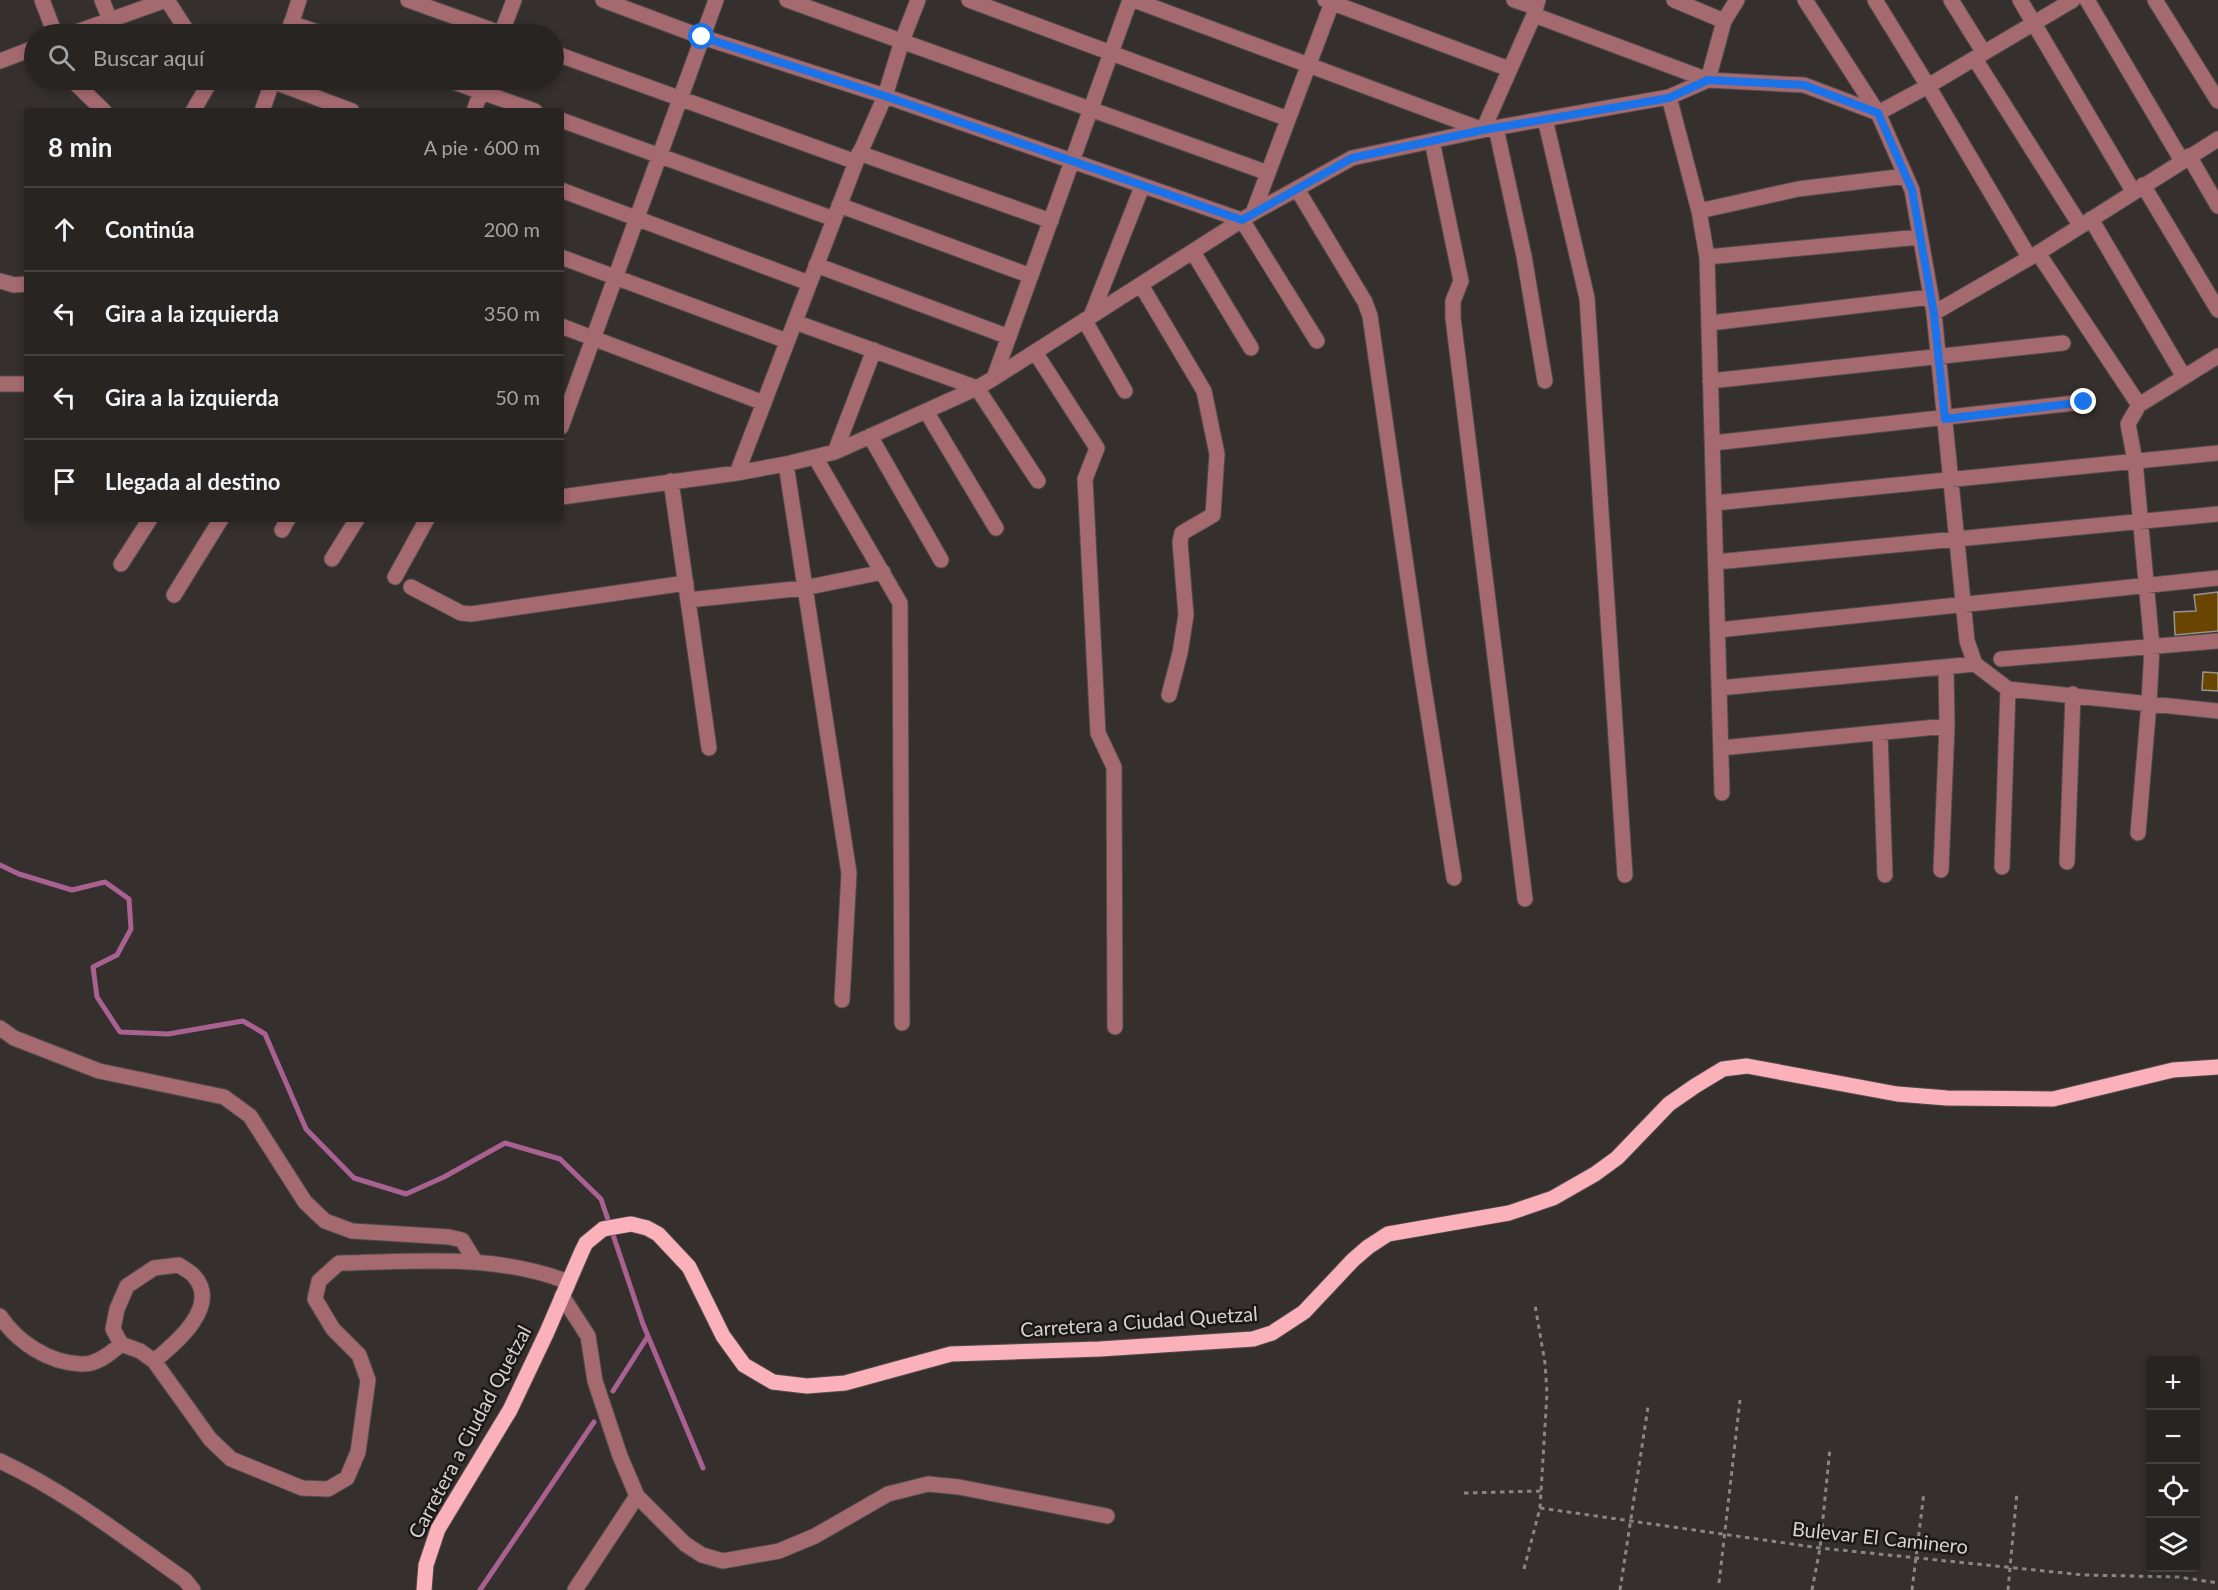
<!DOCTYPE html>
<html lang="es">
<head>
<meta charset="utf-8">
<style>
  :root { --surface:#282422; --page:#34302f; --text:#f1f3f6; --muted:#a5a4a5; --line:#444140 }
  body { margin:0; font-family:Lato,sans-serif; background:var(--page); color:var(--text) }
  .controls { position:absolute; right:18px; bottom:18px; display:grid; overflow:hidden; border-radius:6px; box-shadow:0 3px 9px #0003 }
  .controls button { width:54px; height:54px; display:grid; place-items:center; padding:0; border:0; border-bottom:2px solid var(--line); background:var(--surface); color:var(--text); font:30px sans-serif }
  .stop { position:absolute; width:18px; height:18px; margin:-14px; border:4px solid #1a73e8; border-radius:50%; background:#fff }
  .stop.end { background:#1a73e8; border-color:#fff; box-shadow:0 2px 6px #0008 }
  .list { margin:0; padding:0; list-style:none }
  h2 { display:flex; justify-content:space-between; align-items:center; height:78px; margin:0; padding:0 24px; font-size:26px }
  h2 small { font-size:20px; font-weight:400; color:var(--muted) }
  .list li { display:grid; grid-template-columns:39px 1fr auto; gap:18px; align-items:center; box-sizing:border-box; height:84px; padding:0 24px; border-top:2px solid var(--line) }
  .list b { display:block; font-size:22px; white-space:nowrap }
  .list em { font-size:20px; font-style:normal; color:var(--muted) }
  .icon { flex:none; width:33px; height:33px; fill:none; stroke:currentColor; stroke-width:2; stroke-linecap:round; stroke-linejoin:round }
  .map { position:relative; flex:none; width:2218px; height:1590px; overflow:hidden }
  .search { position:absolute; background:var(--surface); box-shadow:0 3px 9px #0003; left:24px; top:24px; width:540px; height:66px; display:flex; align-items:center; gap:15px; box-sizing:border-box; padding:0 21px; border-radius:33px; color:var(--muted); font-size:22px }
  .panel { position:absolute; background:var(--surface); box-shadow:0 3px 9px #0003; left:24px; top:108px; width:540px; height:414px; border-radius:6px }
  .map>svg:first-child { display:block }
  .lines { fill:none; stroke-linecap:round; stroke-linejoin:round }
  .stream { stroke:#a96191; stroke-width:5 }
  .building { fill:#694500; stroke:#97938e; stroke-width:1.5 }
  .minor-casing { stroke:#524d4a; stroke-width:17 }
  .major-casing { stroke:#524d4a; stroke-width:17 }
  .path { stroke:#8a8683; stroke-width:3; stroke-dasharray:4.5 4.5; stroke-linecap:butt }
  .minor { stroke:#a56970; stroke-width:15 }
  .major { stroke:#fbb1b9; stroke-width:15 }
  .route { stroke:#1a73e8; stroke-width:8 }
  .labels { text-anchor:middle; stroke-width:5; stroke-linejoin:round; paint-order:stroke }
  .street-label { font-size:20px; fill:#d4d1cf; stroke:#1b1817 }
</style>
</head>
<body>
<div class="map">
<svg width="2218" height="1590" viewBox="0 0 2218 1590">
  <rect width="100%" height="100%" fill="#35302d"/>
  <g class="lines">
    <path class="stream" d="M0 865 19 874 72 890 105 882 129 899 131 929 117 955 93 967 97 997 120 1032 168 1034 243 1021 265 1034 306 1129 354 1178 406 1194 444 1177 505 1143 560 1159 601 1199 643 1324 703 1468
      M613 1391 648 1336
      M480 1590 594 1422"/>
  </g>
  <path class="building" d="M2218 592V631L2175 635 2174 612 2196 611 2194 595Z
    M2203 672 2218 673V691L2202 690Z"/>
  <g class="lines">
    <g class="minor-casing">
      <path id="minor" d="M42 0 55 34
        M102 0 110 20
        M167 0 189 34
        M408 0 503 34
        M603 0 702 37 885 96 1242 220 1317 341
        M787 0 1268 173
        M969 0 1288 119
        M1134 0 1483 130 1534 15 1538 0
        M1325 0 1509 69
        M1514 0 1535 7
        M1674 0 1724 21
        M1805 0 1878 113 1928 86 2073 0
        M1875 0 1928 86 2029 257
        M1951 0 1984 53
        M2020 0 2133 191
        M2087 0 2182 161
        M2155 0 2218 101
        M1534 15 1708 80 1724 21 1737 0
        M291 23 323 34
        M71 34 166 0
        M288 34 299 0
        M501 34 514 0
        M554 53 856 162
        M1975 59 2080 225
        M0 61 34 48
        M72 80 104 111
        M448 80 535 111
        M272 81 352 111
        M1669 97 1699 211 1707 257 1722 793
        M193 111 211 80
        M262 111 273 80
        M474 111 485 80
        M1545 119 1587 298 1625 875
        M561 120 834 219
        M1496 128 1524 256 1545 381
        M1432 141 1461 281 1453 301V318L1525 899
        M859 153 1051 221
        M2189 156 2218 206
        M2143 185 2218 310
        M1297 189 1365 302 1370 316 1420 662 1454 878
        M561 190 809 283
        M839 205 1031 276
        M1699 211 1798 189 1906 176
        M1253 213 1333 0
        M2091 219 2184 377
        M1193 252 1251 348
        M2038 253 2139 405
        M561 257 787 341
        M1707 257 1920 237
        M816 265 1009 337
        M0 281 14 285 27 284
        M1141 285 1204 391 1217 454 1213 515 1182 533 1180 542 1186 615 1180 653 1169 695
        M1934 313 2038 253 2218 139
        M1091 316 1142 187
        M1085 321 1125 391
        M795 322 977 388 1038 481
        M1710 323 1931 297
        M561 326 764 403
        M1035 352 1097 448 1085 479 1098 733 1114 767 1115 1027
        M994 378 1130 0
        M1710 381 2063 343
        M0 384H27
        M926 411 996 528
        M561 427 716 0
        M870 436 941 560
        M1713 443 2084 402
        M835 452 874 350
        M815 457 900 603 902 1023
        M786 464 849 873 842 1000
        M737 473 856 162 885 96 902 41 918 0
        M671 481 709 748
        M561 497 737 473 786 464 835 452 977 388 994 378 1253 213 1352 158 1483 130 1669 97 1708 80 1804 85 1878 113 1912 190 1934 313 1967 641 1975 664 2008 689 2218 711
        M1715 503 2218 453
        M282 530 288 519
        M332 559 357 519
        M1716 562 2218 514
        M121 564 150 519
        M395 577 427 519
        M411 587 461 613 471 614 686 583
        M174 595 221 519
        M688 600 804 588 883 572
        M1718 630 2218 578
        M2001 659 2218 641
        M1719 688 1975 664
        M1880 733 1885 875
        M1721 748 1947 726
        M2138 833 2149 703 2152 647 2135 461 2128 424 2139 405 2218 356
        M2067 862 2073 694
        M2002 867 2008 689
        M1941 870 1947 726 1946 667
        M0 1028 14 1038 99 1071 224 1097 250 1116 305 1202 325 1221 352 1231 449 1237 462 1240 475 1261
        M562 1296 588 1336 595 1381 620 1456 637 1496 685 1544 702 1555 723 1561 779 1551 815 1536 888 1494 928 1484 959 1487 1107 1516
        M0 1316C17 1342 49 1363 81 1364 96 1365 110 1354 121 1344
        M154 1361C175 1344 221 1306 194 1276 191 1272 184 1269 179 1265L154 1268 127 1286 117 1309 113 1329 121 1344 140 1351 154 1361 210 1439 231 1459 302 1488 328 1489 347 1478 358 1452 368 1380 359 1355 333 1329 315 1299 319 1281 339 1263C416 1262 495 1253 568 1282
        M0 1461C67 1492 125 1538 185 1580L193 1590
        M575 1590 637 1496"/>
    </g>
    <g class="major-casing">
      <path id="major" d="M424 1590 426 1565 438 1529 510 1410 547 1332 582 1251 586 1243 603 1229 631 1224 647 1228 658 1234 689 1267 723 1336 744 1365 773 1382 807 1386 845 1383 951 1354 1100 1349 1253 1339 1272 1333 1304 1312 1353 1260 1368 1247 1388 1234 1509 1213 1553 1198 1595 1174 1617 1158 1669 1104 1695 1086 1723 1069 1747 1066 1897 1094 1947 1098 2053 1099 2173 1070 2218 1067"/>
    </g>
    <path class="path" d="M1464 1493 1541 1491
      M1540 1508 1820 1548 2084 1575 2179 1577 2218 1583
      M1524 1569 1540 1508 1547 1393 1545 1363 1535 1305
      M1719 1583 1740 1400
      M1620 1590 1648 1407
      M1812 1590 1820 1548 1830 1448
      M1912 1590 1924 1492
      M2008 1590 2017 1492"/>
    <use href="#minor" class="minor"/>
    <use href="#major" class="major"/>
  </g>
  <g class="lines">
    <path class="route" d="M702 37 885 96 1242 220 1352 158 1483 130 1669 98 1708 80 1804 85 1878 113 1912 190 1934 314 1945 419 2084 402"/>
  </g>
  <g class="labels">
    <g class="street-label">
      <text transform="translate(1139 1322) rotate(-4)" y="7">Carretera a Ciudad Quetzal</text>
      <text transform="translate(470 1432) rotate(-62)" y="7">Carretera a Ciudad Quetzal</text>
      <text transform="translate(1880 1538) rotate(6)" y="7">Bulevar El Caminero</text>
    </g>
  </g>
</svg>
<div class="controls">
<button>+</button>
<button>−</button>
<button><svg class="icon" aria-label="locate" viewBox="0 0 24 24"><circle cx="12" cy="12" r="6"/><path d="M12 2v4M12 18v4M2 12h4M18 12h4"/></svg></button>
<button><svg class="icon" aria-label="layers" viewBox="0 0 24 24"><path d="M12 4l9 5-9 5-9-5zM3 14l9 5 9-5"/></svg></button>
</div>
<div class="stop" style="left:702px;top:37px"></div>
<div class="stop end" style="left:2084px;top:402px"></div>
<div class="search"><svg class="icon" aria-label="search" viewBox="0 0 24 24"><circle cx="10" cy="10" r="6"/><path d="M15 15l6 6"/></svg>Buscar aquí</div>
<section class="panel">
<h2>8 min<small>A pie · 600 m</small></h2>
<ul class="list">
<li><svg class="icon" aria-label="ahead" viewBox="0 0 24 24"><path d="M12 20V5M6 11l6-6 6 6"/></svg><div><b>Continúa</b></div><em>200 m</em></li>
<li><svg class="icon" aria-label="left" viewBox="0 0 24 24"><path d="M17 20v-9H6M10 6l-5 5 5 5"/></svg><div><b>Gira a la izquierda</b></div><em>350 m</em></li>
<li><svg class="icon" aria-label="left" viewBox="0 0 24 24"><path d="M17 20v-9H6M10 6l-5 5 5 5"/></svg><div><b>Gira a la izquierda</b></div><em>50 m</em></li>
<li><svg class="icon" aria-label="arrive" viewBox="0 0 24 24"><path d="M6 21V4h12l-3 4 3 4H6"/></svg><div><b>Llegada al destino</b></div></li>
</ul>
</section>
</div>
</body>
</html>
